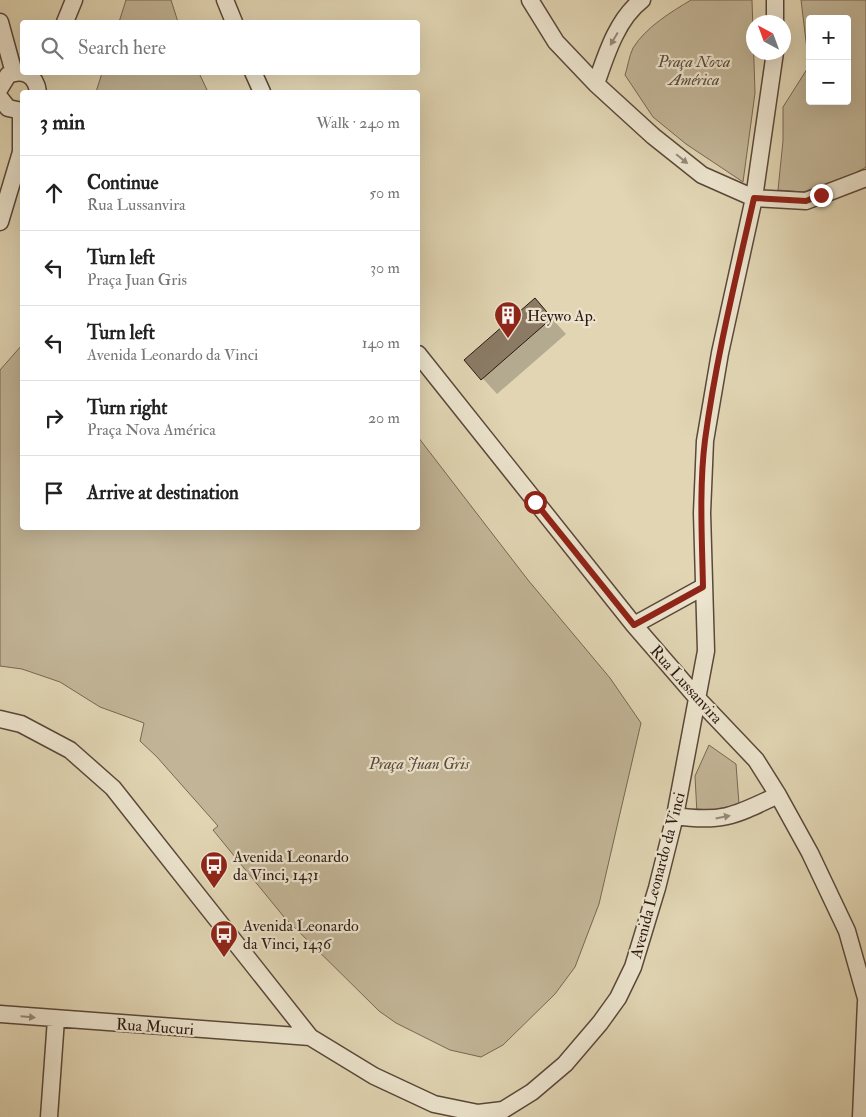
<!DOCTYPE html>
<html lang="en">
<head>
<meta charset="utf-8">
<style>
  :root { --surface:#fff; --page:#f2f2f2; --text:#222; --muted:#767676; --line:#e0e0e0 }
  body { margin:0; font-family:"IM FELL Double Pica",serif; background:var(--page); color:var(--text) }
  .controls { position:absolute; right:15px; top:15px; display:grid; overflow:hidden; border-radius:5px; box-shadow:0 5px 20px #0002 }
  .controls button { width:45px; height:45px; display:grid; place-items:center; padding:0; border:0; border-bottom:1px solid var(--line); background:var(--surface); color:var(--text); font:25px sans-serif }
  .compass { position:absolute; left:746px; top:15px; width:45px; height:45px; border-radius:50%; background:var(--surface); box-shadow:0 5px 20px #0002; rotate:319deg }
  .stop { position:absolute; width:15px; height:15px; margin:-11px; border:4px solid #8f2418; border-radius:50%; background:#fff }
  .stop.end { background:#8f2418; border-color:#fff; box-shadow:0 1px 5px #0008 }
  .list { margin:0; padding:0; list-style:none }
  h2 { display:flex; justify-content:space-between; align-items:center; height:65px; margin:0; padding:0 20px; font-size:21px }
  h2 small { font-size:16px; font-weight:400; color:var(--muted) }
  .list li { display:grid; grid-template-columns:32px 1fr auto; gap:15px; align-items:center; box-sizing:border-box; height:75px; padding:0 20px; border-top:1px solid var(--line) }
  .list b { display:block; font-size:19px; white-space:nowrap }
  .list p { margin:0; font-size:16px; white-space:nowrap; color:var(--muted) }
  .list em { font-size:16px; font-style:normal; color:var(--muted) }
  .icon { flex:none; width:28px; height:28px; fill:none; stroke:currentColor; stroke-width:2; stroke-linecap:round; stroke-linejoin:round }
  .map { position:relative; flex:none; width:866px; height:1117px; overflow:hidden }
  .search { position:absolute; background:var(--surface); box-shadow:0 5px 20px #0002; left:20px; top:20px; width:400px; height:55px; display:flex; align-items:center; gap:12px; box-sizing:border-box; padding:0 18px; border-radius:5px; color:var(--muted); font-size:19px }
  .panel { position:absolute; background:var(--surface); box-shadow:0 5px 20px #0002; left:20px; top:90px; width:400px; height:440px; border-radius:5px }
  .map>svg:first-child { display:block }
  .green { fill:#c2b597; stroke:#786754; fill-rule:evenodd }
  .shadow { fill:#0003 }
  .building { fill:#8b7b65; stroke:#2d1911 }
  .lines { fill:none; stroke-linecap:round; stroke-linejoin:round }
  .street-casing { stroke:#5a483a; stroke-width:19 }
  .street { stroke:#ece4ce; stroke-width:16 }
  .oneway { fill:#968979 }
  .route { stroke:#8f2418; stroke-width:6 }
  .labels { text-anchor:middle; stroke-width:4.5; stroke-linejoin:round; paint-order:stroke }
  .park-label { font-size:16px; font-style:italic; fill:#5a4839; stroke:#ece4ce }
  .poi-label { font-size:16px; fill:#2d1911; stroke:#ece4ce; text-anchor:start }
  .street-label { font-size:16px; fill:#2d1911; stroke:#ece4ce }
</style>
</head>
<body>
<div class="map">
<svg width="866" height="1117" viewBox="0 0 866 1117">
  <rect width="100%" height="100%" fill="#e1d5b3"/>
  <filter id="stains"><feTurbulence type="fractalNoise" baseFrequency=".004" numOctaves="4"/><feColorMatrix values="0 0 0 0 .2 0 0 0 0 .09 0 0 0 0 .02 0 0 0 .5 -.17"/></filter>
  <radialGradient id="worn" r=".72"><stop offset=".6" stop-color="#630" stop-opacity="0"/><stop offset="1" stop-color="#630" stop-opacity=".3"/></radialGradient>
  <path class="green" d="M126 0H171L178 22H119Z
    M691 0H752L755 93 743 182 686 144 653 117 625 75C628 66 629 56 633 48 646 27 671 12 691 0Z
    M801 0H866V167L855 173 803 192 778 190 783 141V107L809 66ZM810 19H847V101H810Z
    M102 73H199L208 92H96Z
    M22 345V528H418V437L528 580 610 678 641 723 599 904 575 967 555 994 503 1045 481 1057 450 1050 396 1023 379 1011 284 917 213 830 218 826 157 757 140 741 144 723 100 707 60 682 22 669 0 666V370Z
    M709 745 736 764 739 804 697 814 695 776Z"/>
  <path class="shadow" d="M535 300 566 334 497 394 466 360Z"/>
  <path class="building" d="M535 298 552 318 481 380 464 360Z"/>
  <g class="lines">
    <g class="street-casing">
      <path id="street" d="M225 0 234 22
        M530 0 556 42 596 84
        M642 0C617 19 606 55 596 84L653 136 702 175 754 198 806 201 866 178
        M0 22 14 73
        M65 22 74 0
        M775 22V0
        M253 72 262 92
        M0 88 8 75C24 68 36 76 38 92
        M0 98 8 108 22 111
        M0 222 21 152V111
        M418 354 634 625 698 699 756 760 778 795 810 853 847 931 866 998
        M634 625 703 587
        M0 719 21 724 70 750 113 788 310 1037 374 1076 434 1104 478 1113 503 1110 532 1092 565 1064 600 1023 618 998 633 967 657 888 675 816 706 651 702 513 705 441 720 353 754 198 775 52
        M675 816C723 823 736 815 778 795
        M0 1014 310 1037
        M49 1117 56 1019
        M861 1117 866 1002"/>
    </g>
    <use href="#street" class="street"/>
  </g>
  <defs><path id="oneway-solid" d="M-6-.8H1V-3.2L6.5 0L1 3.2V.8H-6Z" transform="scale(1.25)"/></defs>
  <g class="oneway">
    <use href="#oneway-solid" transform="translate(614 39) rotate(120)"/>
    <use href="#oneway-solid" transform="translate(682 159) rotate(39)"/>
    <use href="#oneway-solid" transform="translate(723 817) rotate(-11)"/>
    <use href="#oneway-solid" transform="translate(28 1017) rotate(5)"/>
  </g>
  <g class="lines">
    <path class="route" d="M535 502 634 625 703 587C702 539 699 488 705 440 716 358 736 278 754 198L806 201 821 195"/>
  </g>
  <defs>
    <g id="building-pin" transform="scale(1.4375)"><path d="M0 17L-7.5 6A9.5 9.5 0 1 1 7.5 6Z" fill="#8f2418" stroke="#ece4ce"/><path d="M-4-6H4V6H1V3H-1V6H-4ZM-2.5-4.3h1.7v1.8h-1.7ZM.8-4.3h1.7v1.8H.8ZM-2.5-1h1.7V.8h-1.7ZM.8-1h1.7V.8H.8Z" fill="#fff"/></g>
    <g id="bus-pin" transform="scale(1.4375)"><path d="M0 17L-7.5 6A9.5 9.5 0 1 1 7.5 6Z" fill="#8f2418" stroke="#ece4ce"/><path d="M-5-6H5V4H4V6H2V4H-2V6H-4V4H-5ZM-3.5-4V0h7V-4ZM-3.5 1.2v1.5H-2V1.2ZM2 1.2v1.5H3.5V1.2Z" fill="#fff"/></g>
  </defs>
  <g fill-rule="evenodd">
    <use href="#building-pin" x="508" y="315"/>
    <use href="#bus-pin" x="214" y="865"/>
    <use href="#bus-pin" x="224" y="934"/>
  </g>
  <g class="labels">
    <g class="park-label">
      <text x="694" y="67">Praça Nova<tspan x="694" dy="18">América</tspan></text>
      <text x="419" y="769">Praça Juan Gris</text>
    </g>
    <g class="poi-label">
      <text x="527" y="321">Heywo Ap.</text>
      <text x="233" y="862">Avenida Leonardo<tspan x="233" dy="18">da Vinci, 1431</tspan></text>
      <text x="243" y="931">Avenida Leonardo<tspan x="243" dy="18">da Vinci, 1436</tspan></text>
    </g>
    <g class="street-label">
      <text transform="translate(687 684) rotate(48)" y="6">Rua Lussanvira</text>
      <text transform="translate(657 875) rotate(-75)" y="6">Avenida Leonardo da Vinci</text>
      <text transform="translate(155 1026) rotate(4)" y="6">Rua Mucuri</text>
    </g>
  </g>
  <rect width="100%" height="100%" filter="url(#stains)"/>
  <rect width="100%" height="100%" fill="url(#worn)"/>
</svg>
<div class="controls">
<button>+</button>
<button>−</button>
</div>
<svg class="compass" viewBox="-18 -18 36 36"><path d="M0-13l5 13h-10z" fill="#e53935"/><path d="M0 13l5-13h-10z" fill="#767676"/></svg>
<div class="stop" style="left:535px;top:502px"></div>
<div class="stop end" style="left:821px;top:195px"></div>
<div class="search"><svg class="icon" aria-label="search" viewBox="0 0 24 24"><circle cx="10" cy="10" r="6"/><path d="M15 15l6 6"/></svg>Search here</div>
<section class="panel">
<h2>3 min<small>Walk · 240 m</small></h2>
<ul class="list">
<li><svg class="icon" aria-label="ahead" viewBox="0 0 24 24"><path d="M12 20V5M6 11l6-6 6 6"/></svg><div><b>Continue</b><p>Rua Lussanvira</p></div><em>50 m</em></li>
<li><svg class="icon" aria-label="left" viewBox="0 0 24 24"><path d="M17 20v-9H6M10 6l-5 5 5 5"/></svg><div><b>Turn left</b><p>Praça Juan Gris</p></div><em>30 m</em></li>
<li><svg class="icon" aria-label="left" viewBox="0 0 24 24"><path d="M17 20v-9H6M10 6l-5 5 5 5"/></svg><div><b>Turn left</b><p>Avenida Leonardo da Vinci</p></div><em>140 m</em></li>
<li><svg class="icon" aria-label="right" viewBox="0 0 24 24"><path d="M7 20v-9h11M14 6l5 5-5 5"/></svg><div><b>Turn right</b><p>Praça Nova América</p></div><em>20 m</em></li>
<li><svg class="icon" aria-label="arrive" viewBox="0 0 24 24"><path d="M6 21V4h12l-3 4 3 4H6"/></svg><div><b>Arrive at destination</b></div></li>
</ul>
</section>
</div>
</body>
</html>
